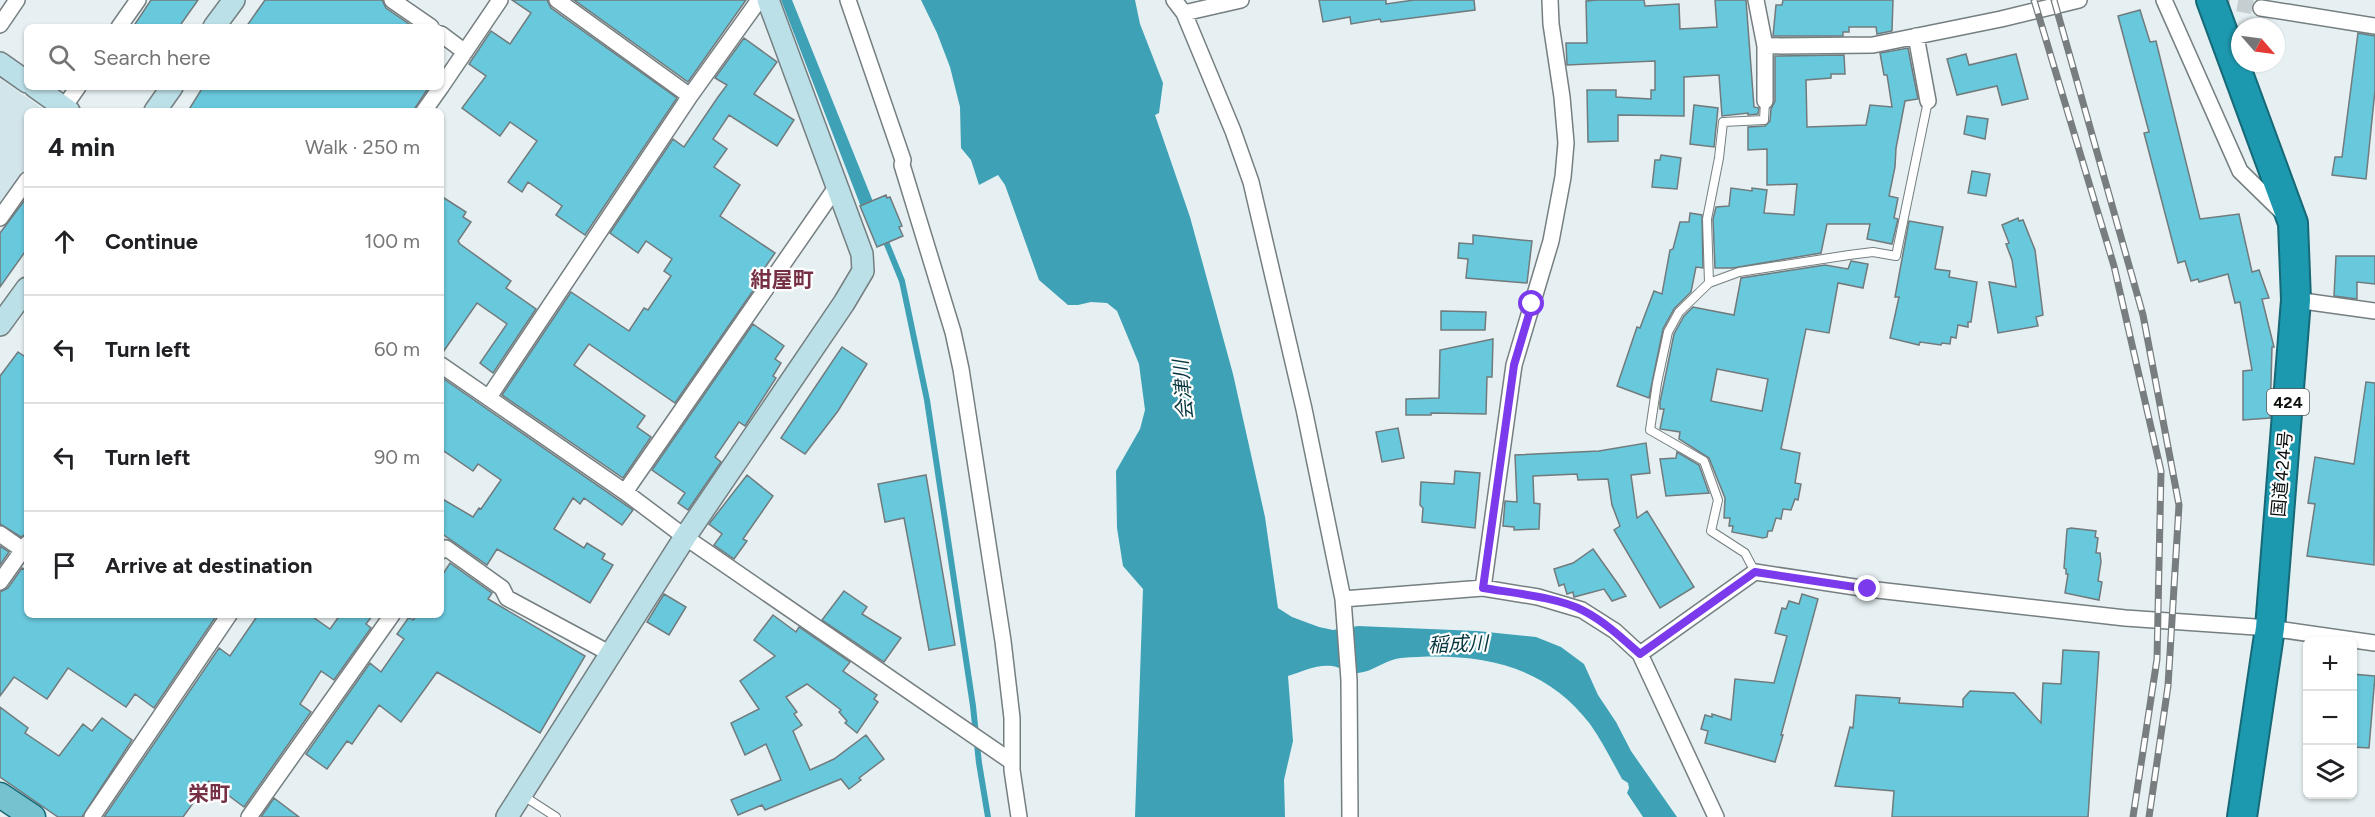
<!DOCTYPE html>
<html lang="en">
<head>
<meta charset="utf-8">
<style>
  :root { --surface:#fff; --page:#f6f6f6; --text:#202124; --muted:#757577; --line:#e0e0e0 }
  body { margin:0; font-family:Figtree,"Noto Sans JP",sans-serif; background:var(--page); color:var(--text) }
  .controls { position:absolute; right:18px; bottom:18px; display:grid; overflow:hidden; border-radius:9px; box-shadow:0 2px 4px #0004 }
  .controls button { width:54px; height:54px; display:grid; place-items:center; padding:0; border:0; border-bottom:2px solid var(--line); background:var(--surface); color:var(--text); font:30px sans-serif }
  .compass { position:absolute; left:2231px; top:18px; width:54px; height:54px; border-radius:50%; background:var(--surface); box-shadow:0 2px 4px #0004; rotate:118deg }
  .stop { position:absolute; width:18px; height:18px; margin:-14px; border:4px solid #7c3aed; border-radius:50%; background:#fff }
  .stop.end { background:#7c3aed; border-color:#fff; box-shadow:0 2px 6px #0008 }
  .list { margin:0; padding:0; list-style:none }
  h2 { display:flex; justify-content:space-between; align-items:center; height:78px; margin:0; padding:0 24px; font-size:26px }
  h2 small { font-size:20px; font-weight:400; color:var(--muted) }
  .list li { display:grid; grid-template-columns:39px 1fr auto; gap:18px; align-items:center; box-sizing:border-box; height:108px; padding:0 24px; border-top:2px solid var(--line) }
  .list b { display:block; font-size:22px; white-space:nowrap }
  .list em { font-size:20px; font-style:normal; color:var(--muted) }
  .icon { flex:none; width:33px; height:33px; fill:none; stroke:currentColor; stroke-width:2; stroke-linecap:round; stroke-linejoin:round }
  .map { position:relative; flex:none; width:2375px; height:817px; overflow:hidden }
  .search { position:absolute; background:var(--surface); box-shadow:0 2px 4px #0004; left:24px; top:24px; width:420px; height:66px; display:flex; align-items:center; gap:15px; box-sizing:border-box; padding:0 21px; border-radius:9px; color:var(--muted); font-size:22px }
  .panel { position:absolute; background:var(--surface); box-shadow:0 2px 4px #0004; left:24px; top:108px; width:420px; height:510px; border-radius:9px }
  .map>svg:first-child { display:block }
  .built { fill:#d2e5ea }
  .water { fill:#3fa1b5 }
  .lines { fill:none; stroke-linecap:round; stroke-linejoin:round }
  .stream { stroke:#3fa1b5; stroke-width:6 }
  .building { fill:#68c8dc; stroke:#717a7c; stroke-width:1.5; fill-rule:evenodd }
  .street-tunnel { stroke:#c5ced0; stroke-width:15; stroke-dasharray:15 8; stroke-linecap:butt }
  .lane-casing { stroke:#757e80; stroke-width:10 }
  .street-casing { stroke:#757e80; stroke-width:18 }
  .secondary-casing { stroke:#757e80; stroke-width:24 }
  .primary-casing { stroke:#176977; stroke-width:27 }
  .highway-casing { stroke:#176977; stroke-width:32 }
  .lane { stroke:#fff; stroke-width:8 }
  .street { stroke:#fff; stroke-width:15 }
  .secondary { stroke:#bbe0e7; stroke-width:21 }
  .primary { stroke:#77c2cf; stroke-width:24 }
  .highway { stroke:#1d99af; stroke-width:28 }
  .rail-casing { stroke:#787e80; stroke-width:7 }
  .rail { stroke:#fff; stroke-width:4.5; stroke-dasharray:14; stroke-linecap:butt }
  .route { stroke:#7c3aed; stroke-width:8 }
  .labels { text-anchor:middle; stroke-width:4.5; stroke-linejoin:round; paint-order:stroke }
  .shield { fill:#fff; stroke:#555758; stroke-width:1.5 }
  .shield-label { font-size:16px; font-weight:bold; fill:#0c0f10 }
  .street-label { font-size:18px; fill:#0c0f10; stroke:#fff }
  .water-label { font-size:20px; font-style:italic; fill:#083740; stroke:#fff }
  .quarter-label { font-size:21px; font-weight:bold; fill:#763045; stroke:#fff }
</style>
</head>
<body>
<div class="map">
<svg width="2375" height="817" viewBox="0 0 2375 817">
  <rect width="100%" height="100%" fill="#e6f0f2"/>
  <path class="built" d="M0 79 46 111H27V170L0 208Z"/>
  <path class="water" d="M781 0H792L874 204 861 207Z
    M921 0H1135L1140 24 1163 83 1159 113 1155 115 1190 217 1233 374 1265 517 1278 608 1292 617 1319 627 1333 630 1358 626 1477 631 1536 637 1561 647 1584 664 1598 695 1616 722 1631 751 1677 817H1643L1627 793 1629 788 1628 783 1622 779C1612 761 1602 741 1590 724 1543 662 1474 652 1401 658 1386 659 1373 672 1358 673 1350 674 1340 667 1332 666 1317 664 1301 672 1288 676L1293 741 1284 780 1285 817H1135L1143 589 1123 566 1117 528 1116 471 1140 429 1145 410 1139 364 1117 311 1107 303 1091 302 1078 305H1068L1039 280 1005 185 998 175 979 185 971 160 961 148 960 107 950 67 937 33Z"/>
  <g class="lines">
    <path class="stream" d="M884 237 902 281 927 400 973 706 979 763 988 817"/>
  </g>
  <path class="building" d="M151 0H198L179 27H133Z
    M265 0H382L386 8 409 24 407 27H246Z
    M512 0H547L551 8 677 98 585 235 556 215 562 206 528 182 522 192 508 182 537 141 510 122 500 136 462 108 486 76 469 64 491 31 510 44 531 13Z
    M574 0H746L688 82Z
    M1319 0H1386V4L1414 0H1474L1475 10 1381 22 1380 19 1351 24 1350 17 1323 22Z
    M1597 0H1644L1645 6 1679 4 1680 29 1717 27 1715 0H1746L1754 107 1759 108 1758 114 1748 115V113L1722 116 1719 75 1684 77V116L1618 115V141L1588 142 1587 90H1616V97L1651 99V90H1655V61L1567 65 1566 43H1587L1586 1Z
    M1783 0H1893L1892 31 1877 34 1876 27H1849V32H1843V36H1773L1776 5H1782Z
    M2140 10 2150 42 2156 41 2200 219 2239 214 2252 272 2259 270 2269 298 2262 299 2274 347H2272L2270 418 2243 420V371L2252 370 2240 302 2235 303 2228 274 2199 282 2198 279 2191 281 2185 261 2178 263 2144 133 2149 132 2118 16Z
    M2358 33 2375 36V90L2366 179 2332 175 2335 157H2342Z
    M744 38 777 62 754 94 794 120 777 146 729 115 713 139 727 149 714 167 740 185 720 216 775 253 761 273 764 275 675 403 589 344 574 365 645 416 637 427 651 437 623 478 502 395 571 292 629 331 644 308 648 310 671 276 664 271 672 259 646 241 638 253 610 233 673 139 684 147 718 97 727 85 715 78Z
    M1908 48 1918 99 1905 101 1896 148 1895 167 1889 196 1898 198 1894 218 1898 219 1892 244 1867 239 1870 224H1827L1821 253 1733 268H1715L1713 219 1716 207 1729 206 1731 188 1752 191V188L1767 190 1764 213 1794 215 1797 184 1767 185V149L1748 150V127L1765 126 1770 121 1771 109 1775 101V56L1844 55 1845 74H1831V78L1806 80 1807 127 1866 125 1870 105 1892 107 1887 75H1884L1880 53Z
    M1966 54 1969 65 2016 54 2028 99 2002 105 1997 86 1957 95 1947 59Z
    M203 87H429L413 111H188Z
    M1694 105 1718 108 1714 147 1690 144Z
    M1967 116 1988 119 1985 139 1964 134Z
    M1661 155 1681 158 1677 189 1652 187 1655 160H1660Z
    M1972 171 1990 174 1986 196 1968 193Z
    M886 195 887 198 890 197 902 226 899 227 903 236 877 247 860 206Z
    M441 196 466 212 463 217 471 222 458 241 460 244 511 281 506 288 536 309 493 373 480 363 507 324 477 303 441 355Z
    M27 197V249L0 287V233Z
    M1690 213 1702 215 1703 268 1696 267 1691 292 1674 309 1663 329 1649 398 1617 386 1637 327 1640 328 1654 291 1662 294 1670 250 1673 249 1680 222H1689Z
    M2018 218 2019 221 2023 220 2035 250 2043 315 2036 317 2038 326 1998 333 1989 282 2016 287 2012 260 2006 244 2009 243 2002 225Z
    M1909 221 1943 227 1935 269 1950 271 1949 277 1977 282 1971 322H1968V327L1958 325 1956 338 1951 337 1950 344 1942 343 1941 345 1920 342 1919 345 1890 338 1899 297H1895Z
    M1473 235 1532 241 1527 283 1466 278 1468 259 1458 258 1459 243 1473 244Z
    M2336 256H2375V284L2357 282V299L2334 296Z
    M1851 261 1868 264 1863 288 1838 283 1829 333 1806 329 1781 449 1800 453 1795 483 1801 484 1798 500 1795 499 1791 510 1783 509 1781 519 1776 518 1772 531H1768L1767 537 1763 538 1732 532 1733 526H1729L1730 518H1724L1725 498 1709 458 1679 439 1680 432 1660 429 1664 409H1660V402L1674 334 1684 316 1693 307 1734 315 1741 278 1825 265 1848 269ZM1717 369 1768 379 1762 411 1711 401Z
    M1441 311 1486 312 1485 330H1441Z
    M753 324 784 346 775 359 781 363 773 376 776 378 745 426 739 422 715 457 721 462 688 510 678 503 685 493 652 470Z
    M1493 339 1492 377H1487L1486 414 1431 413V415H1406V399L1439 398 1440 350Z
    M842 347 867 364 838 411 805 454 781 438Z
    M18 352 27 358V533L21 537 0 524V376Z
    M441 377 633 510 622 525 584 498 580 504 573 498 554 529 584 548 587 543 605 554 602 559 613 565 590 603 497 549 487 565 441 533V498L473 517 479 508 481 509 501 480 478 464 473 471 441 449Z
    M2366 382 2375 383 2374 565 2307 556 2315 504 2308 503 2315 457 2354 464Z
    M1398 428 1404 458 1382 462 1376 432Z
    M1646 443 1650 473 1631 475 1637 518 1647 511 1694 587 1660 608 1614 530 1620 526 1612 505 1608 479 1578 480 1577 474 1533 476 1534 503 1540 504 1539 529 1514 530V527L1503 526 1505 501 1517 502 1515 455 1599 451Z
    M1677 452 1699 465 1709 493 1666 496 1660 459 1676 458Z
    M1455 471 1480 473 1475 528 1422 522 1423 508 1420 505 1421 482 1454 484Z
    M747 475 773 496 743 539 747 541 734 559 714 545 722 534 709 524Z
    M926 475 955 645 929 650 904 518 885 522 878 484Z
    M2071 528 2096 531 2095 537 2098 538 2096 553H2100L2101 562 2098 581 2102 582 2099 600 2065 593 2068 574H2066V569L2064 568 2067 529Z
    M0 546 9 552 0 565Z
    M1593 549 1618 584 1626 596 1612 601 1604 589 1574 597 1573 592 1567 594 1564 584 1559 586 1554 569 1573 563Z
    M450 563 492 593 488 599 585 656 540 733 437 672 401 722 379 705 352 744 347 741 327 769 306 754 370 663 381 672 404 639 397 634 409 617 413 620 417 615H441V577Z
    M22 568 27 571V615H217L154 708 135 694 126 707 68 668 47 699 14 677 0 696V592L8 588Z
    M844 591 867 607 862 614 901 638 884 662 822 620Z
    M664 594 686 607 669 635 647 622Z
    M1802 594 1818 599 1781 735H1783L1775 762 1705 743 1708 731 1701 729 1705 715 1712 717V714L1731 720 1735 679 1774 683 1787 636 1775 633 1782 608 1786 609 1789 601 1799 604Z
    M258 615H310L330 629 340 615H373L366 624 371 628 334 680 321 671 300 704 311 712 244 807 209 781 183 817H104L219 648 230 656Z
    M773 615 796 632 799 627 850 662 843 671 877 695 874 699 878 702 857 733 845 723 847 721 839 712 841 710 807 684 786 697 797 712 794 714 802 725 793 731 810 770 834 759 866 735 884 759 859 778 861 780 849 789 841 779 765 810 762 805 738 815 731 800 781 780 766 744 745 755 731 723 759 709 740 681 775 656 754 640Z
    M2063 650 2099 652 2088 817H1892L1894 791 1835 786 1850 727 1853 728 1856 695 1900 698 1899 703 1963 707V699L1970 691 2014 693 2041 723 2043 683 2061 684Z
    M2352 674 2375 676 2369 748 2352 747Z
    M0 707 28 728 25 733 59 756 83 724 92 731 102 718 132 740 82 817H58L0 777Z
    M274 798 299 817H261Z"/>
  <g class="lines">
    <path class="street-tunnel" d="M2215 0 2261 8"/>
    <g class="lane-casing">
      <path id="lane" d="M1709 283 1707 219 1719 158 1723 122 1764 120 1765 101
        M1755 572 1745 553 1711 531 1718 500 1704 461 1650 430 1657 383 1668 332 1679 312 1709 283 1739 272 1849 255 1873 252 1896 256 1928 101
        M522 795 556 817"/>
    </g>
    <g class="street-casing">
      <path id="street" d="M392 0 431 27
        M557 0 690 96
        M848 0 903 160 902 165 953 332 961 369 1003 641 1012 718V770L1019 817
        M1174 0 1184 13 1233 131 1251 182 1304 409 1343 599 1349 680 1350 817
        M1756 0 1765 46V101
        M2164 0 2240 171 2284 214
        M2261 8 2375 26
        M1184 13 1241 0
        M0 25 17 0
        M119 27 138 0
        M441 34 465 52
        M1916 36 1928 101
        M1765 46 1873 45 2001 19 2079 0
        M441 87 500 0
        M64 107 78 87
        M424 111 441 87
        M0 218 27 180
        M2296 300 2375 311
        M441 365 625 492 685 537 1012 762
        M489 397 690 96 759 0
        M625 492 837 186
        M0 534 23 550
        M441 551 446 548 502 588 507 598 609 653
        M0 582 27 544
        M1483 588 1514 365 1551 241 1563 177 1566 143 1562 97 1551 24 1550 0
        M1343 599 1483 588 1538 597 1582 610 1615 631 1640 654 1716 817
        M1640 654 1755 572 1868 589 2125 618 2270 628 2375 643
        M92 817 229 615
        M249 817 392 615"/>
    </g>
    <g class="secondary-casing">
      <path id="secondary" d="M214 27 234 0
        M0 63 27 82
        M35 87 69 111
        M155 111 172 87
        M0 325 27 288
        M507 817 685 537 844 303 863 271 862 254 768 0"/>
    </g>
    <g class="primary-casing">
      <path id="primary" d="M0 795 33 817"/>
    </g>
    <g class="highway-casing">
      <path id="highway" d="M2211 0 2293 223 2296 300 2270 628 2242 817"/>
    </g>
    <use href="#lane" class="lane"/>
    <use href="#street" class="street"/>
    <use href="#secondary" class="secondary"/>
    <use href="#primary" class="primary"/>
    <use href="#highway" class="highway"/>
    <g class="rail-casing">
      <path id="rail" d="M2034 0 2114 266 2161 471 2157 659 2133 817
        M2054 0 2143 315 2179 505 2168 686 2149 817"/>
    </g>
    <use href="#rail" class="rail"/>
  </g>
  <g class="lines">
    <path class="route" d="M1532 304 1514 365 1483 588C1512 593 1558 597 1584 611 1605 622 1622 638 1640 654L1755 572 1868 589"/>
  </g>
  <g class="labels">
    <rect class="shield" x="2267" y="389" width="42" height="26" rx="4.5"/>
    <g class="shield-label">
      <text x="2288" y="408">424</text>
    </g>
    <g class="street-label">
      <text transform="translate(2282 474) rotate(-85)" y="6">国道424号</text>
    </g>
    <g class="water-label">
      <text transform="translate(1183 390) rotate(-95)" y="7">会津川</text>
      <text transform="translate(1458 644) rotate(-2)" y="7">稲成川</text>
    </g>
    <g class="quarter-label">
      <text x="782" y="287">紺屋町</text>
      <text x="209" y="801">栄町</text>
    </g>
  </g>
</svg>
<div class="controls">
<button>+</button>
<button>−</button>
<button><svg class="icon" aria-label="layers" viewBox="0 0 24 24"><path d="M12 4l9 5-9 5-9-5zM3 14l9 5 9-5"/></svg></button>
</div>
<svg class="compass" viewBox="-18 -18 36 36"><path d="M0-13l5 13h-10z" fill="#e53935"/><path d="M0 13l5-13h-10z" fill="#757577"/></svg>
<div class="stop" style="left:1532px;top:304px"></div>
<div class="stop end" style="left:1868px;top:589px"></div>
<div class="search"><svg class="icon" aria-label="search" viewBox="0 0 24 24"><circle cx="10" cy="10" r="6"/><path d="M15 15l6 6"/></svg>Search here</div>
<section class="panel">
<h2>4 min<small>Walk · 250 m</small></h2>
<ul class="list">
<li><svg class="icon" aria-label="ahead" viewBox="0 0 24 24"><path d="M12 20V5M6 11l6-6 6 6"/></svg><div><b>Continue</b></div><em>100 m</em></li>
<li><svg class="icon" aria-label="left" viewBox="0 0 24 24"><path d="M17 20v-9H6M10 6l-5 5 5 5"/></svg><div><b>Turn left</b></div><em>60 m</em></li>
<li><svg class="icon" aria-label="left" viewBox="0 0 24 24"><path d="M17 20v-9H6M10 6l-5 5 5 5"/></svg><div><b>Turn left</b></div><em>90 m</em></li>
<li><svg class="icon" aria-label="arrive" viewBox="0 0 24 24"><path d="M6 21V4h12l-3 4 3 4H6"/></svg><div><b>Arrive at destination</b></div></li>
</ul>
</section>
</div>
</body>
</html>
